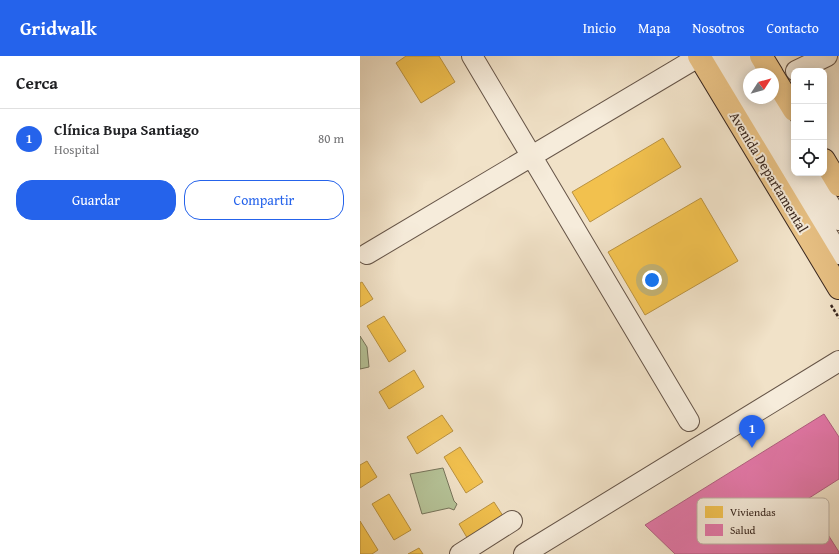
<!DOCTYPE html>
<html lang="es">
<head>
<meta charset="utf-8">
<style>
  :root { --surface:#fff; --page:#f2f2f2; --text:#202124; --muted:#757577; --line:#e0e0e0; --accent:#2563eb }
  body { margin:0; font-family:"Gentium Book Plus",serif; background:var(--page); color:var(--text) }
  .controls { position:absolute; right:12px; top:12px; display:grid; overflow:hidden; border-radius:8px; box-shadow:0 2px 10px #0003 }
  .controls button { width:36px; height:36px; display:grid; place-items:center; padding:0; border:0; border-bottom:1px solid var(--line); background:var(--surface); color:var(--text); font:20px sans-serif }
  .compass { position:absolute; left:383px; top:12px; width:36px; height:36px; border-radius:50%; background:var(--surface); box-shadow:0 2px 10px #0003; rotate:54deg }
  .you { position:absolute; left:292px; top:224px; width:14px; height:14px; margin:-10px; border:3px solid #fff; border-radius:50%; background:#1a73e8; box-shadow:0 0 0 6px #1a73e833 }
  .badge { display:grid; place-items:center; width:26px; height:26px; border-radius:50%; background:var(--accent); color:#fff; font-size:13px; font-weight:700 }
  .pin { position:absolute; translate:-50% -33px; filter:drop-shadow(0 1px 2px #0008) }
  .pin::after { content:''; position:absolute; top:21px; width:14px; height:12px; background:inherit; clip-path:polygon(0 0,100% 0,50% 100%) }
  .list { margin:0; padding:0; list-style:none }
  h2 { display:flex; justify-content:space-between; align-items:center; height:52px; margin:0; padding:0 16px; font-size:17px }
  h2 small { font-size:13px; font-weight:400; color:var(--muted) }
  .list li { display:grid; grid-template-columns:26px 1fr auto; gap:12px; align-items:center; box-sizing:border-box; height:60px; padding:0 16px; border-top:1px solid var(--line) }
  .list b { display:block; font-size:15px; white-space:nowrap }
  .list p { margin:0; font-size:13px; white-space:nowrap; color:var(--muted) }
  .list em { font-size:13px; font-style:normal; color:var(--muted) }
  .actions { display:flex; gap:8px; padding:12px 16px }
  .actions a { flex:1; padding:9px 0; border:1px solid var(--accent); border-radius:16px; text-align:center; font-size:14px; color:var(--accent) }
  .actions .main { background:var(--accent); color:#fff }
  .icon { flex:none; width:22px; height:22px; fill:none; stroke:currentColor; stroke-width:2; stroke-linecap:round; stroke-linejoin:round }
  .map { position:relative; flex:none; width:479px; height:498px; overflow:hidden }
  header { display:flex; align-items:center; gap:24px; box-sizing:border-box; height:56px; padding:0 20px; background:var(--accent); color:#fff }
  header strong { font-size:19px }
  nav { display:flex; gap:22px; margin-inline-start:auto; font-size:14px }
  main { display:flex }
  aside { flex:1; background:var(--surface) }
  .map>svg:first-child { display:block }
  .green { fill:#b6c499; stroke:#77755c }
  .homes { fill:#f2c14e; stroke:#ba9240 }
  .health { fill:#e377a8; stroke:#b05f7f }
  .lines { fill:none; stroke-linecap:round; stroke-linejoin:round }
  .minor-casing { stroke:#665548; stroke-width:22 }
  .major-casing { stroke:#38261e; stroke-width:24 }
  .path { stroke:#38261e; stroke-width:2.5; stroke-dasharray:3 2; stroke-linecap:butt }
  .minor { stroke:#f6ecdb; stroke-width:20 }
  .major { stroke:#e8c184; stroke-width:22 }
  .labels { text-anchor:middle; stroke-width:4; stroke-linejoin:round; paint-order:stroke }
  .street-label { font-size:14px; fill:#38261e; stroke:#f6ecdb }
  .key { fill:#f6ecdb; stroke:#bdb1a2; stroke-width:1 }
  .key-label { font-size:11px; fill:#38261e }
</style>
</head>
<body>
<header>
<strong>Gridwalk</strong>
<nav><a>Inicio</a><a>Mapa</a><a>Nosotros</a><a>Contacto</a></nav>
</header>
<main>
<aside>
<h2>Cerca<small></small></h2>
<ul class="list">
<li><span class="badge">1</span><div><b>Clínica Bupa Santiago</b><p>Hospital</p></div><em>80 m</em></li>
</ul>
<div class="actions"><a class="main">Guardar</a><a>Compartir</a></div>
</aside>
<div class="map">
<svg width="479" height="498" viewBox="0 0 479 498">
  <rect width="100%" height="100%" fill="#f1e2c8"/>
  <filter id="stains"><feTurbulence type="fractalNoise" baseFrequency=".005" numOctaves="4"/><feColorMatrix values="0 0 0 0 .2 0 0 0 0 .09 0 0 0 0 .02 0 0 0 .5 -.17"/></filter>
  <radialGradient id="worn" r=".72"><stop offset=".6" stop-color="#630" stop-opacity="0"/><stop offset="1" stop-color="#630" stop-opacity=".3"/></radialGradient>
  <path class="green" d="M0 280 7 291 9 311 0 313Z
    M83 412 94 445 97 448 94 454 89 452 62 458 50 418Z"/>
  <path class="homes" d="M46 0H79L95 26 61 47 36 7Z
    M303 82 321 111 230 166 212 136Z
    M341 142 378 205 285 259 248 196Z
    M2 226 13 243 0 251V227Z
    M24 260 46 295 29 306 7 270Z
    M54 314 64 331 29 353 19 336Z
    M82 359 93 375 57 398 47 381Z
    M100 391 123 426 106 437 84 401Z
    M7 405 17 421 0 432V409Z
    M29 438 51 474 34 484 12 448Z
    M134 446 145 463 109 485 99 468Z
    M0 465 18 494 12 498H0Z
    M59 492 63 498H48Z"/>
  <path class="health" d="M464 358 479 381V423L446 444 479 496V498H315L285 469Z"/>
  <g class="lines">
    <g class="minor-casing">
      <path id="minor" d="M112 0 329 365
        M360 0 479 198
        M380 0 391 18
        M436 15 467 0
        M405 42 434 90
        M451 117 479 164
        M7 198 340 0
        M100 498 152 465
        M164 498 479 305"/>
    </g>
    <g class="major-casing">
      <path id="major" d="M339 0 479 232
        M401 0 412 18
        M413 20 434 54
        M464 104 479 129"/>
    </g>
    <path class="path" d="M471 249 479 262"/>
    <use href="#minor" class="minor"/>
    <use href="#major" class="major"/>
  </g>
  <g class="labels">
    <g class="street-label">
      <text transform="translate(409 116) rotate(59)" y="5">Avenida Departamental</text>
    </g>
  </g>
  <rect x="337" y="442" width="132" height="46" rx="6" class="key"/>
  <rect x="345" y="450" width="18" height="12" fill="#f2c14e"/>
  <rect x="345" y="468" width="18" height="12" fill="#e377a8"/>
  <g class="key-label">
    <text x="370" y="460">Viviendas</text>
    <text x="370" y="478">Salud</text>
  </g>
  <rect width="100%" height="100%" filter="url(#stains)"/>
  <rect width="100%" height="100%" fill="url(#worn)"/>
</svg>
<div class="controls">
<button>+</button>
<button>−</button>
<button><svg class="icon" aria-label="locate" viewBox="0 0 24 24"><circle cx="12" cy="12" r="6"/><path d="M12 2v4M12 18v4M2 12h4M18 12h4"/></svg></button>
</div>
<svg class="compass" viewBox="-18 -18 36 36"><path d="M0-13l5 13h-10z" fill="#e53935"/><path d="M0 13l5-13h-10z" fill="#757577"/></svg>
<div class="you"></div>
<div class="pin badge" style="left:392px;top:392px">1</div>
</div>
</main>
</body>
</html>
